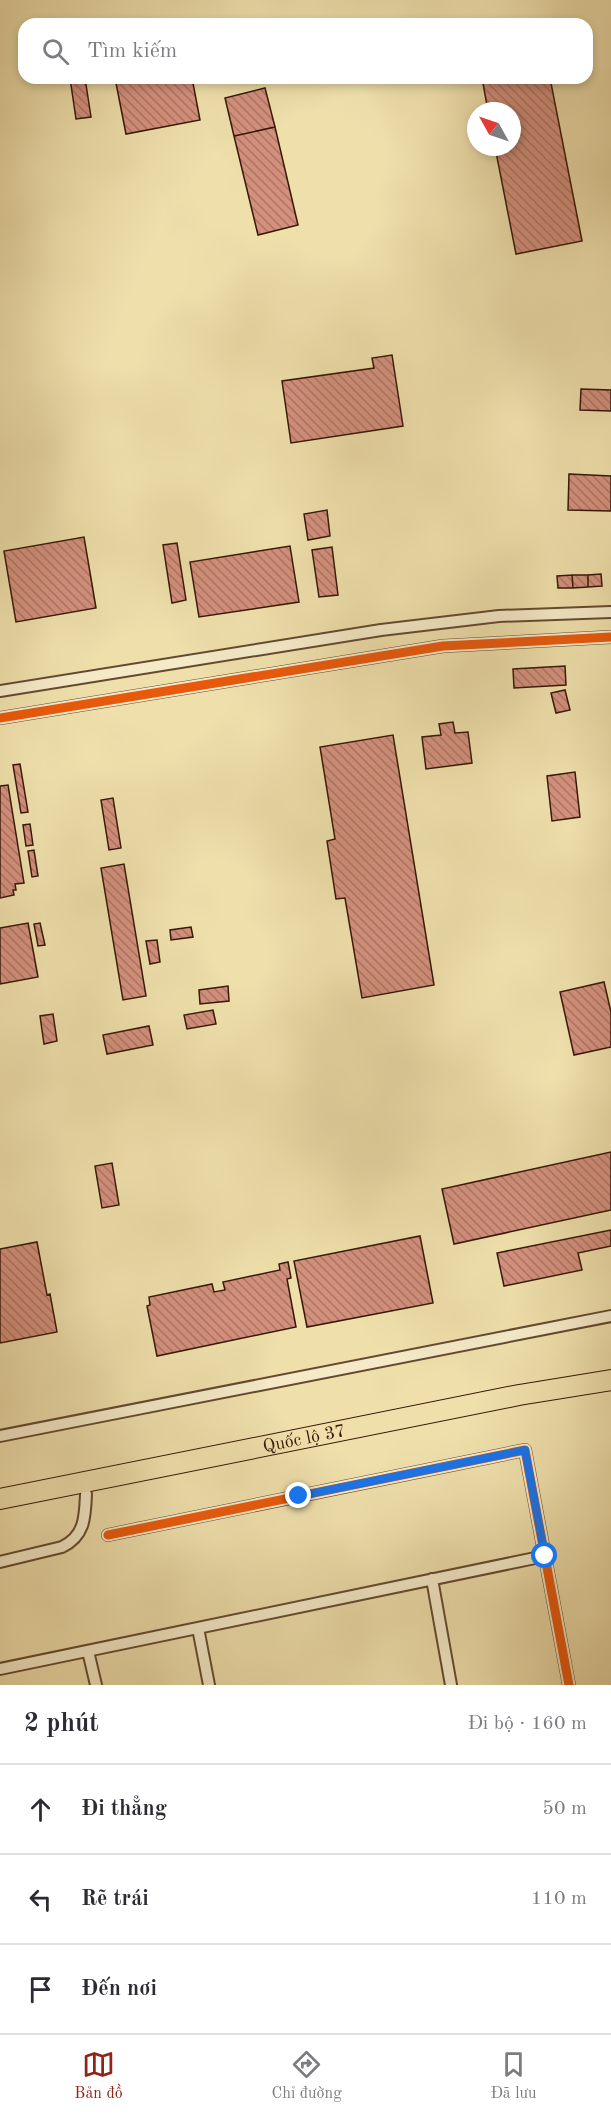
<!DOCTYPE html>
<html lang="vi">
<head>
<meta charset="utf-8">
<style>
  :root { --surface:#fff; --page:#f7f7f7; --text:#2b2b33; --muted:#7c7c81; --line:#e1e1e2; --accent:#8f2418 }
  body { margin:0; font-family:"Old Standard TT",serif; background:var(--page); color:var(--text) }
  .compass { position:absolute; left:467px; top:102px; width:54px; height:54px; border-radius:50%; background:var(--surface); box-shadow:0 3px 9px #0003; rotate:310deg }
  .stop { position:absolute; width:18px; height:18px; margin:-14px; border:4px solid #1a73e8; border-radius:50%; background:#fff }
  .stop.end { background:#1a73e8; border-color:#fff; box-shadow:0 2px 6px #0008 }
  .list { margin:0; padding:0; list-style:none }
  h2 { display:flex; justify-content:space-between; align-items:center; height:78px; margin:0; padding:0 24px; font-size:26px }
  h2 small { font-size:20px; font-weight:400; color:var(--muted) }
  .list li { display:grid; grid-template-columns:39px 1fr auto; gap:18px; align-items:center; box-sizing:border-box; height:90px; padding:0 24px; border-top:2px solid var(--line) }
  .list b { display:block; font-size:22px; white-space:nowrap }
  .list em { font-size:20px; font-style:normal; color:var(--muted) }
  .icon { flex:none; width:33px; height:33px; fill:none; stroke:currentColor; stroke-width:2; stroke-linecap:round; stroke-linejoin:round }
  .map { position:relative; flex:none; width:611px; height:1685px; overflow:hidden }
  .search { position:absolute; background:var(--surface); box-shadow:0 3px 9px #0003; left:18px; right:18px; top:18px; height:66px; display:flex; align-items:center; gap:15px; box-sizing:border-box; padding:0 21px; border-radius:18px; color:var(--muted); font-size:22px }
  .sheet { height:348px; background:var(--surface) }
  nav { display:flex; justify-content:space-around; align-items:center; box-sizing:border-box; height:84px; border-top:2px solid var(--line); background:var(--surface); font-size:16px; color:var(--muted) }
  nav a { display:grid; justify-items:center; gap:3px }
  nav .on { color:var(--accent) }
  .map>svg:first-child { display:block }
  .building { fill:url(#building-back-hatch); stroke:#371706; stroke-width:1.5 }
  .lines { fill:none; stroke-linecap:round; stroke-linejoin:round }
  .street-casing { stroke:#65492f; stroke-width:14 }
  .highway-casing { stroke:#371706; stroke-width:22 }
  .street { stroke:#f4eac8; stroke-width:10 }
  .highway { stroke:#eedfab; stroke-width:20 }
  .cycleway-casing { stroke:#f4eac8; stroke-width:13 }
  .cycleway { stroke:#e8590c; stroke-width:9 }
  .route { stroke:#1a73e8; stroke-width:8 }
  .labels { text-anchor:middle; stroke-width:6; stroke-linejoin:round; paint-order:stroke }
  .street-label { font-size:18px; fill:#371706; stroke:#f4eac8 }
</style>
</head>
<body>
<div class="map">
<svg width="611" height="1685" viewBox="0 0 611 1685">
  <defs>
    <pattern id="building-back-hatch" width="6" height="6" patternUnits="userSpaceOnUse" patternTransform="scale(1.5)"><rect width="6" height="6" fill="#d3907d"/><path d="M-1 5l2 2M0 0l6 6M5-1l2 2" fill="none" stroke="#ac7564"/></pattern>
  </defs>
  <rect width="100%" height="100%" fill="#eedfab"/>
  <filter id="stains"><feTurbulence type="fractalNoise" baseFrequency=".00333" numOctaves="4"/><feColorMatrix values="0 0 0 0 .2 0 0 0 0 .09 0 0 0 0 .02 0 0 0 .5 -.17"/></filter>
  <radialGradient id="worn" r=".72"><stop offset=".6" stop-color="#630" stop-opacity="0"/><stop offset="1" stop-color="#630" stop-opacity=".3"/></radialGradient>
  <path class="building" d="M70 78H85L91 117 76 119Z
    M115 78H192L200 120 126 134Z
    M482 78H550L582 241 516 254 495 147H512V111H488Z
    M265 88 275 127 234 136 225 98Z
    M275 127 298 225 258 235 234 136Z
    M392 355 403 426 291 443 282 381 374 368 372 358Z
    M581 389 611 390V411L580 410Z
    M569 474 611 476V511L568 510Z
    M327 510 330 536 308 540 304 514Z
    M84 537 96 608 16 622 4 551Z
    M177 543 186 600 172 603 163 545Z
    M290 546 299 602 199 617 190 562Z
    M332 547 338 595 319 597 312 550Z
    M601 574 602 586 588 587V575Z
    M572 575H588V587L573 588Z
    M572 575 573 588H558L557 576Z
    M565 666 566 685 514 688 513 669Z
    M565 690 570 710 556 713 551 693Z
    M453 722 455 733 468 732 472 763 426 769 422 737 441 735 439 724Z
    M393 735 434 985 362 998 345 898 336 899 327 841 335 839 320 747Z
    M20 764 28 812 21 813 13 765Z
    M575 772 580 817 552 821 547 776Z
    M8 785 24 883 15 884 16 890H13L14 895 0 898V786Z
    M113 798 121 848 109 850 101 800Z
    M30 824 33 845 26 846 23 825Z
    M34 850 38 876 32 877 28 851Z
    M124 864 146 996 123 1000 101 868Z
    M28 923 38 977 0 984V928Z
    M40 923 45 945 38 946 34 924Z
    M191 927 193 937 171 940 170 930Z
    M157 940 160 962 150 964 146 941Z
    M604 982 611 1012V1047L574 1055 560 992Z
    M228 986 229 1001 200 1004 199 990Z
    M213 1010 216 1024 187 1029 184 1015Z
    M53 1014 57 1041 44 1044 40 1016Z
    M149 1026 153 1045 107 1054 103 1035Z
    M611 1152V1210L454 1244 442 1189Z
    M112 1163 119 1205 102 1208 95 1166Z
    M611 1230V1246L578 1253 582 1270 504 1286 497 1253Z
    M420 1236 433 1303 307 1327 294 1261Z
    M37 1242 47 1295 50 1294 57 1332 0 1343V1249Z
    M288 1262 291 1278 287 1279 296 1327 157 1356 147 1306 150 1305 149 1297 212 1284 214 1292 225 1290 223 1282 280 1270 279 1264Z"/>
  <g class="lines">
    <g class="street-casing">
      <path id="street" d="M0 691 381 630 499 616 611 612
        M0 718 443 646 611 637
        M0 1436 611 1316
        M108 1535 525 1450 569 1685
        M0 1562 62 1547C85 1536 85 1517 86 1494
        M432 1579 451 1685
        M198 1628 209 1685
        M88 1651 96 1685
        M0 1669 545 1556"/>
    </g>
    <g class="highway-casing">
      <g id="highway">
        <path id="s1" d="M0 1499 519 1395 611 1380"/>
      </g>
    </g>
    <use href="#street" class="street"/>
    <use href="#highway" class="highway"/>
    <g class="cycleway-casing">
      <path id="cycleway" d="M0 718 443 646 611 637
        M108 1535 525 1450 569 1685"/>
    </g>
    <use href="#cycleway" class="cycleway"/>
  </g>
  <g class="lines">
    <path class="route" d="M299 1496 525 1450 545 1556"/>
  </g>
  <g class="labels">
    <g class="street-label">
      <text dy="6" stroke="none"><textPath href="#s1" startOffset="310">Quốc lộ 37</textPath></text>
    </g>
  </g>
  <rect width="100%" height="100%" filter="url(#stains)"/>
  <rect width="100%" height="100%" fill="url(#worn)"/>
</svg>
<svg class="compass" viewBox="-18 -18 36 36"><path d="M0-13l5 13h-10z" fill="#e53935"/><path d="M0 13l5-13h-10z" fill="#7c7c81"/></svg>
<div class="stop" style="left:545px;top:1556px"></div>
<div class="stop end" style="left:299px;top:1496px"></div>
<div class="search"><svg class="icon" aria-label="search" viewBox="0 0 24 24"><circle cx="10" cy="10" r="6"/><path d="M15 15l6 6"/></svg>Tìm kiếm</div>
</div>
<section class="sheet">
<h2>2 phút<small>Đi bộ · 160 m</small></h2>
<ul class="list">
<li><svg class="icon" aria-label="ahead" viewBox="0 0 24 24"><path d="M12 20V5M6 11l6-6 6 6"/></svg><div><b>Đi thẳng</b></div><em>50 m</em></li>
<li><svg class="icon" aria-label="left" viewBox="0 0 24 24"><path d="M17 20v-9H6M10 6l-5 5 5 5"/></svg><div><b>Rẽ trái</b></div><em>110 m</em></li>
<li><svg class="icon" aria-label="arrive" viewBox="0 0 24 24"><path d="M6 21V4h12l-3 4 3 4H6"/></svg><div><b>Đến nơi</b></div></li>
</ul>
</section>
<nav>
<a class="on"><svg class="icon" aria-label="map" viewBox="0 0 24 24"><path d="M3 6l6-2 6 2 6-2v14l-6 2-6-2-6 2zM9 4v14M15 6v14"/></svg>Bản đồ</a>
<a><svg class="icon" aria-label="directions" viewBox="0 0 24 24"><path d="M12 3l9 9-9 9-9-9zM9 14v-3h6M13 9l2 2-2 2"/></svg>Chỉ đường</a>
<a><svg class="icon" aria-label="saved" viewBox="0 0 24 24"><path d="M7 4h10v16l-5-4-5 4z"/></svg>Đã lưu</a>
</nav>
</body>
</html>
